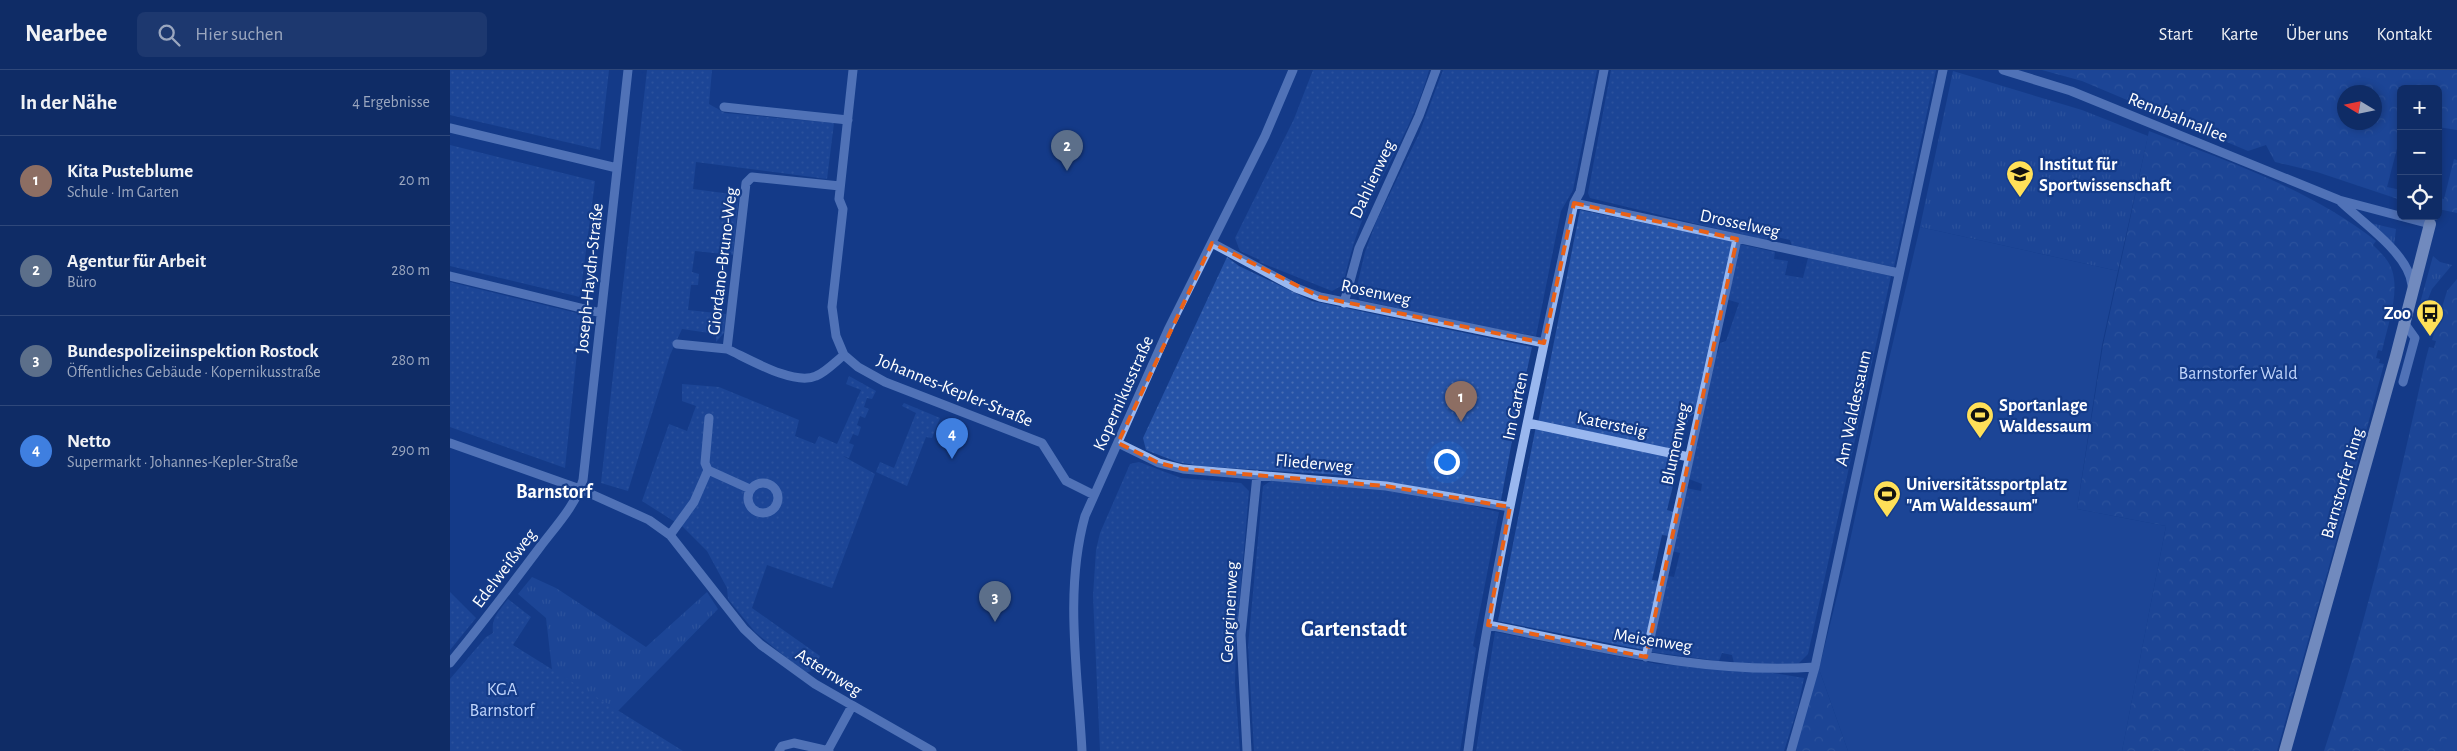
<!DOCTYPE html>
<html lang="de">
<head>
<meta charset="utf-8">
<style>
  :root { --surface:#0f2c66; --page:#1d386f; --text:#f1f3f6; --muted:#9ba7bf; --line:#2f487a; --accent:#ffe058 }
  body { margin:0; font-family:"Alegreya Sans",sans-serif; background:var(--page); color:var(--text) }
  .controls { position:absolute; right:15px; top:15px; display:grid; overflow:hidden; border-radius:8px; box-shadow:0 2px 8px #0003 }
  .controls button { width:45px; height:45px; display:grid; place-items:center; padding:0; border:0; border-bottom:1px solid var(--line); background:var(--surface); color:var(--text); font:25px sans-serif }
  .compass { position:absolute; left:1887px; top:15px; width:45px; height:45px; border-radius:50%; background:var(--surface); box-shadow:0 2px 8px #0003; rotate:280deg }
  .you { position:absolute; left:996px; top:391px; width:18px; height:18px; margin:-12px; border:4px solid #fff; border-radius:50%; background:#1a73e8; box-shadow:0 0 0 8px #1a73e833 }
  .badge { display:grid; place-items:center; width:32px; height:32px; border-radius:50%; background:var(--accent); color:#fff; font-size:16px; font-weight:700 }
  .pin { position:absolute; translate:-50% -41px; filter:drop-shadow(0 1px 2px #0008) }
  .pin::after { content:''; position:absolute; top:26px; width:18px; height:15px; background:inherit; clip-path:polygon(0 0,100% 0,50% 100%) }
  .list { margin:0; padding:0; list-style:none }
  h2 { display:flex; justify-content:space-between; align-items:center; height:65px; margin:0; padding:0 20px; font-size:21px }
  h2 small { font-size:16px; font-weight:400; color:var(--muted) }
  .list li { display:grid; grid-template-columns:32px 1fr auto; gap:15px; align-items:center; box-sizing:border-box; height:90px; padding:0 20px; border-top:1px solid var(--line) }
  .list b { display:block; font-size:19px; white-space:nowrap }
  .list p { margin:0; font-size:16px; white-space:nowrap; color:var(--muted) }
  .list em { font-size:16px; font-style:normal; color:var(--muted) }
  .icon { flex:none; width:28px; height:28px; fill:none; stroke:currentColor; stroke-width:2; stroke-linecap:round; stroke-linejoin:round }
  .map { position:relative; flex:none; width:2007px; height:681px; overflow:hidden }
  header { display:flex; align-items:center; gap:30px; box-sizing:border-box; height:70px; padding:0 25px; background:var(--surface); border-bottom:1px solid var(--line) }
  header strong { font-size:24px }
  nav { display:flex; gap:28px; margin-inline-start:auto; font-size:18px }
  .search { width:350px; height:45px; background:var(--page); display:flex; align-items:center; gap:12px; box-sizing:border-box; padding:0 18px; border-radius:8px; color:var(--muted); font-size:19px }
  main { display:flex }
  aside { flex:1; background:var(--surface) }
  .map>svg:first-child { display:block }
  .grass { fill:url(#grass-tufts) }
  .forest { fill:url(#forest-crowns); fill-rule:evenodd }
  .park { fill:#2653a7 }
  .garden { fill:url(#garden-dots) }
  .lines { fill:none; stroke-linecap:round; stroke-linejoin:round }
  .minor { stroke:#99b7ef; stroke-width:9 }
  .major { stroke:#e2eaff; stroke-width:12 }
  .marked { fill:none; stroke:#e96118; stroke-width:4; stroke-dasharray:10 6; stroke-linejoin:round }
  .labels { text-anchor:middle; stroke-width:4.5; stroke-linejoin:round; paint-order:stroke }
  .street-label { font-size:18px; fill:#fff; stroke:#143b88 }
  .poi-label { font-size:18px; font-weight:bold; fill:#fff; stroke:#143b88; text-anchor:start }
  .park-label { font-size:18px; fill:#bfd4fb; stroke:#143b88 }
  .quarter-label { font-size:20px; font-weight:bold; fill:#fff; stroke:#143b88 }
  .district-label { font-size:22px; font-weight:bold; fill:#fff; stroke:#143b88 }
</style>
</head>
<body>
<header>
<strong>Nearbee</strong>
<div class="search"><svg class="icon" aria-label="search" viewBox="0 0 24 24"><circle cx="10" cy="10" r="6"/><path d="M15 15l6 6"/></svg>Hier suchen</div>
<nav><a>Start</a><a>Karte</a><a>Über uns</a><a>Kontakt</a></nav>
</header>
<main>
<aside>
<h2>In der Nähe<small>4 Ergebnisse</small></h2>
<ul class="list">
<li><span class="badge" style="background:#8d6e63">1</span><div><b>Kita Pusteblume</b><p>Schule · Im Garten</p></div><em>20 m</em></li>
<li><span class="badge" style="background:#5c6f8a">2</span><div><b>Agentur für Arbeit</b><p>Büro</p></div><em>280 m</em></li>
<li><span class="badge" style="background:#5c6f8a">3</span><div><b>Bundespolizeiinspektion Rostock</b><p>Öffentliches Gebäude · Kopernikusstraße</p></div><em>280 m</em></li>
<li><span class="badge" style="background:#3f7fe0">4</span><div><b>Netto</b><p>Supermarkt · Johannes-Kepler-Straße</p></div><em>290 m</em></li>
</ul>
</aside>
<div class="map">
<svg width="2007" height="681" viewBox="0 0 2007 681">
  <defs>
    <pattern id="grass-tufts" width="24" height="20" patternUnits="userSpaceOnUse" patternTransform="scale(1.25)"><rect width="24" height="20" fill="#2653a7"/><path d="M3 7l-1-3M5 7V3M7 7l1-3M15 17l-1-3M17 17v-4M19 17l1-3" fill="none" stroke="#476db4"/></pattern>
    <pattern id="forest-crowns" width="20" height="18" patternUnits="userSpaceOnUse" patternTransform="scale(1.25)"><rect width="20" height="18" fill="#2653a7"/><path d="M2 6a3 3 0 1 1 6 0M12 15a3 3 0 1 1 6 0" fill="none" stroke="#476db4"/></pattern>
    <pattern id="garden-dots" width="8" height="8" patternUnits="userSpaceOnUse" patternTransform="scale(1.25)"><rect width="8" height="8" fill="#2653a7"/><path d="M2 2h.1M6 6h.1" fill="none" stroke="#476db4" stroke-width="1.8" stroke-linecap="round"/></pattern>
  </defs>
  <rect width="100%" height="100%" fill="#143b88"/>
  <path class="grass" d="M1503 1 1632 40 1698 66 1668 201 1470 157Z
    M1916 152 1946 159 1944 176Z
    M1983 186 1990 192 2002 195 1982 219 1973 242 1969 246 1967 244Z
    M82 507 106 518 196 577 257 522 268 539 168 641 102 600 96 548 68 524Z"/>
  <path class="forest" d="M1592 0H2007V60L1988 57V19H1951V63L1937 117 1951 120V130L1867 102 1825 92 1816 75 1798 81 1632 11ZM1924 22V52H1894V22Z
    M1699 61C1777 91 1860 119 1926 171L1923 175C1930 182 1939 190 1942 200 1950 224 1937 257 1932 281L1928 280 1926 288 1930 289 1929 293 1934 294 1898 429 1827 681H1672L1716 456 1627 439 1653 275Z
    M2004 89 2007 90V143L1988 139V128L1994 129Z
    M2007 209V681H1874C1916 554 1947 423 1975 292L1979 277 1984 278 1986 271 1982 270 1997 221Z
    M1369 599 1398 681H1344Z"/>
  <path class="park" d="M1470 157 1668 201 1652 275 1627 439 1716 456 1672 681H1398L1369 599 1395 494 1437 298Z
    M2007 649V681H1990Z"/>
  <path class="garden" d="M0 0H159L150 80 0 45Z
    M197 0H262L259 34 275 43 384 53 377 109 246 92 243 119 289 125 283 185 245 181 242 202 249 204 248 215H241L238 240 276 244 274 263 266 272V264L232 259 220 285 178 421 151 413Z
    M863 0H979C965 53 934 99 913 148 904 170 898 192 893 215L882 221 809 192 810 190 790 181 785 168 844 49Z
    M993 0H1147L1123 120 1111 141 1086 266 956 243V240L910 230 906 220 915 182 926 152 969 64Z
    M1161 0H1486L1444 197 1342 176 1340 170 1318 165 1317 171 1140 128 1138 123Z
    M0 75 145 111 130 227 0 196Z
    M1130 140 1283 171 1246 342 1239 347 1229 383 1088 353Z
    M1289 174 1325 182 1324 189 1338 191 1335 205 1353 208 1358 188 1441 206 1358 584 1346 596 1284 593 1282 585 1272 583 1269 591 1201 582 1218 506 1224 507 1230 483 1222 481 1236 418 1251 421 1252 414 1239 409 1265 284 1268 282 1270 273 1276 271 1289 233 1276 229Z
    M777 187 789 196 862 231 1082 277 1065 355 1051 430 889 405 750 396 727 392 696 380 693 368Z
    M0 212 131 244 115 398 0 357Z
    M399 306 426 321 422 329 417 328 414 337 419 339 415 348 410 346 407 355 411 357 408 366 403 364 399 373 404 375 399 388 393 386 425 404 382 518 317 495 302 538 370 586 365 600 355 603 305 562 278 529 277 518 257 481 233 457 192 431 219 354 237 361 246 336 232 331V314L269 317 349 350 345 366 365 374 369 366 387 374 411 320 396 314Z
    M454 333 490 348 482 368 476 367 457 416 426 402 430 392 444 398 466 343 452 336Z
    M1086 356 1230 387 1217 440 1224 442 1219 466 1212 465 1202 510 1209 511 1194 580 1048 551Z
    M689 392 731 408 791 413 799 421 786 572 785 614 790 681H650L643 526 646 480 650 463 680 394Z
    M822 410 927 419 1013 431 1023 436 1049 442 1023 576 1026 578 1010 681H804L798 576 813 416Z
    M0 522 26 548 0 580Z
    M58 529 81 547 63 575 233 681H0V609L36 567 43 563C41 548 49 541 58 529Z
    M1045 562 1207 594 1317 602 1354 608 1348 637 1334 681H1026Z"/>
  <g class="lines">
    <path class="minor" d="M403 0 389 129 393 139 382 237 386 266 394 285 408 297 435 312 592 373 616 411 644 425
      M1553 0 1621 21 1889 130 1980 154
      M274 37 398 50
      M0 58 167 98
      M390 116 302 107 296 113 277 279C299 289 344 316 366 306 376 302 386 291 394 285
      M1891 132C1913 153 1959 184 1962 215
      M1124 133 1449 203
      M762 173 846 218 870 227 1094 273
      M0 206 151 243
      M894 233 909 178 969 46 986 0
      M227 274 277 279
      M1953 312 1965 268 1955 254
      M1078 353 1239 387
      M0 373 130 419 199 450 220 465 294 559 311 575 365 614 482 681
      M668 373 709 393 733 399 936 416 1060 437
      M258 400 300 419
      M298 428a15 15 0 1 1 30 0a15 15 0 1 1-30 0Z
      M220 465 244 432 258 400 255 393 259 348
      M1038 555C1145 576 1254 605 1365 597
      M1196 587 1287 169
      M0 593C31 555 60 517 90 477 105 457 126 435 133 410L178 0
      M378 680 402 636
      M329 681 332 676 344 673 379 681
      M632 681C628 604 614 521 635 446L718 260 815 66 843 0
      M797 681 791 565 807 405
      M1018 681C1043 497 1086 315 1124 133L1130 122 1154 0
      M1341 681 1365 597 1493 0"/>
    <path class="major" d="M1835 681 1946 286 1980 154"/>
  </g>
  <path d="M0 0H2007V681H0ZM1124 133 1287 169 1196 587 1038 555 1060 437 936 416 733 399 709 393 668 373 762 173 870 227 1094 273Z" fill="#143b88" fill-opacity=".55" fill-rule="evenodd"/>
  <path class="marked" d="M1124 133 1287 169 1196 587 1038 555 1060 437 936 416 733 399 709 393 668 373 762 173 870 227 1094 273Z"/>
  <defs>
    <g id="university-pin" transform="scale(1.4375)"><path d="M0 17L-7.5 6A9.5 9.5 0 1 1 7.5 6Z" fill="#ffe058" stroke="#143b88"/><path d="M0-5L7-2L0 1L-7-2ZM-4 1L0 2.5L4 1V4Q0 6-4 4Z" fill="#111"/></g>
    <g id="bus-pin" transform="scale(1.4375)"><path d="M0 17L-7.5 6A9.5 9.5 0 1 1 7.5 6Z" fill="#ffe058" stroke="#143b88"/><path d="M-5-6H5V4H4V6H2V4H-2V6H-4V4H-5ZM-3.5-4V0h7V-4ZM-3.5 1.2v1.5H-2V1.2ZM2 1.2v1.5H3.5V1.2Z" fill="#111"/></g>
    <g id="stadium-pin" transform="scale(1.4375)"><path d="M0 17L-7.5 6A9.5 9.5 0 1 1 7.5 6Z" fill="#ffe058" stroke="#143b88"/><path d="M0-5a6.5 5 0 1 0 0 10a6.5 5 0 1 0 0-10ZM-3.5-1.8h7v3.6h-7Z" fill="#111"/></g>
  </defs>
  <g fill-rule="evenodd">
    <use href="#university-pin" x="1570" y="104"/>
    <use href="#bus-pin" x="1980" y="243"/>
    <use href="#stadium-pin" x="1530" y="345"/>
    <use href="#stadium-pin" x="1437" y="424"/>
  </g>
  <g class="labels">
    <g class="street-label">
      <text transform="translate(1728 47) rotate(22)" y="6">Rennbahnallee</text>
      <text transform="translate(922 109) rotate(-65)" y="6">Dahlienweg</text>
      <text transform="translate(1290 153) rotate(12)" y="6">Drosselweg</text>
      <text transform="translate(272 191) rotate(-83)" y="6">Giordano-Bruno-Weg</text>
      <text transform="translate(139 208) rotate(-84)" y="6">Joseph-Haydn-Straße</text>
      <text transform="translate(926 222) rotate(12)" y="6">Rosenweg</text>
      <text transform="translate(505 320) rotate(22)" y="6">Johannes-Kepler-Straße</text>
      <text transform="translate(673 323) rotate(-66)" y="6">Kopernikusstraße</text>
      <text transform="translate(1065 336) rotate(-78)" y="6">Im Garten</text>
      <text transform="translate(1403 338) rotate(-78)" y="6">Am Waldessaum</text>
      <text transform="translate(1162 354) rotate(12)" y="6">Katersteig</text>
      <text transform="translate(1225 374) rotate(-78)" y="6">Blumenweg</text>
      <text transform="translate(864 393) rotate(5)" y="6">Fliederweg</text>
      <text transform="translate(1892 413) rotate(-74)" y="6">Barnstorfer Ring</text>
      <text transform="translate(54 498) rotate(-53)" y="6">Edelweißweg</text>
      <text transform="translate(779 542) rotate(-87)" y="6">Georginenweg</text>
      <text transform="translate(1203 570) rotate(9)" y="6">Meisenweg</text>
      <text transform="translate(379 602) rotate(32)" y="6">Asternweg</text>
    </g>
    <g class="poi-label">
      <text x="1589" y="100">Institut für<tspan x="1589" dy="21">Sportwissenschaft</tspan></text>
      <text x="1961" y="249" text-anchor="end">Zoo</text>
      <text x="1549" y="341">Sportanlage<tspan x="1549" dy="21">Waldessaum</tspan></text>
      <text x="1456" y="420">Universitätssportplatz<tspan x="1456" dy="21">"Am Waldessaum"</tspan></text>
    </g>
    <g class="park-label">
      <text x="1788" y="309">Barnstorfer Wald</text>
      <text x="52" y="625">KGA<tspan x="52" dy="21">Barnstorf</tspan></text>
    </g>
    <g class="quarter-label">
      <text x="104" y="428">Barnstorf</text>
    </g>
    <g class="district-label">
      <text x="904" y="566">Gartenstadt</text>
    </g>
  </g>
</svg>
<div class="controls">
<button>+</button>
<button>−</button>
<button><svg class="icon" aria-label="locate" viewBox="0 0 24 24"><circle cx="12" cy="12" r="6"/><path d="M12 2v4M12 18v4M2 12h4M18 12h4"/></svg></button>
</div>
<svg class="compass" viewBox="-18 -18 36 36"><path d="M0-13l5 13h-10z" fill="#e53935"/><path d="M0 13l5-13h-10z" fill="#9ba7bf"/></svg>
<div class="you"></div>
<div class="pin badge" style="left:1011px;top:352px;background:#8d6e63">1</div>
<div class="pin badge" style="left:617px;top:101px;background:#5c6f8a">2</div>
<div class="pin badge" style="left:545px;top:552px;background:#5c6f8a">3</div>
<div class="pin badge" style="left:502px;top:389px;background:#3f7fe0">4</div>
</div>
</main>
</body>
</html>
